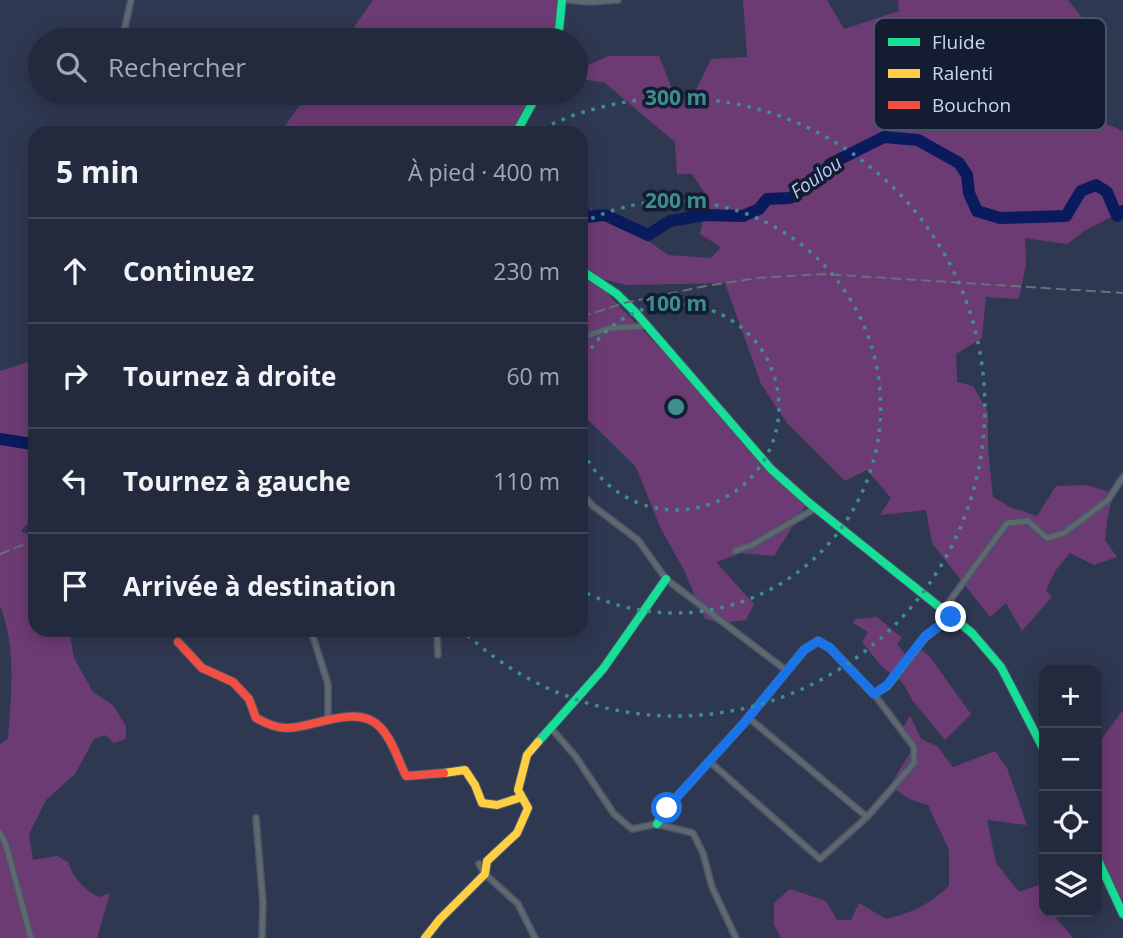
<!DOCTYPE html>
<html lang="fr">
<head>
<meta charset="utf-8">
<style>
  :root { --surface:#232a3d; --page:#2f3648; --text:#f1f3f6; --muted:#a3a7b0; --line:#404657 }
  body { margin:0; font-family:"Open Sans",sans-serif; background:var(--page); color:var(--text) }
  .controls { position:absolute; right:21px; bottom:21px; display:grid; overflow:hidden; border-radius:14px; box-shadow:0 4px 18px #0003 }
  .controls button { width:63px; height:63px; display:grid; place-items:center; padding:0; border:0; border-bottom:2px solid var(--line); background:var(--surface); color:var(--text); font:35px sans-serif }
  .stop { position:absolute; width:21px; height:21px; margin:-16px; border:5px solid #1a73e8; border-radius:50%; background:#fff }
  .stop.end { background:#1a73e8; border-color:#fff; box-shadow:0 2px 7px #0008 }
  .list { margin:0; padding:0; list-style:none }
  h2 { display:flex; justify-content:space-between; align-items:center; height:91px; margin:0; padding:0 28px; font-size:30px }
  h2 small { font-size:23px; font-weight:400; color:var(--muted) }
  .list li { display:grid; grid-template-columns:46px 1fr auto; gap:21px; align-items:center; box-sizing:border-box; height:105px; padding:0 28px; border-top:2px solid var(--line) }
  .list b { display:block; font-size:26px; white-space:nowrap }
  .list em { font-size:23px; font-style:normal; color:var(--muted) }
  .icon { flex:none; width:38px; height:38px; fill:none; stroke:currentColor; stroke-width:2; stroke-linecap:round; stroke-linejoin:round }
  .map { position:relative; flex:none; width:1123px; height:938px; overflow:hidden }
  .search { position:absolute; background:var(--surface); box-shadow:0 4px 18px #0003; left:28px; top:28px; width:560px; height:77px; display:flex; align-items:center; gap:18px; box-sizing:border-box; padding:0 24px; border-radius:38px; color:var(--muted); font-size:26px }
  .panel { position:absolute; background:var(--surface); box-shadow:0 4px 18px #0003; left:28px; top:126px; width:560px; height:511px; border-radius:21px }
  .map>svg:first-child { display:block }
  .green { fill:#6d3b74 }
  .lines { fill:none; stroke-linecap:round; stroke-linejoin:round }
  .river { stroke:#0a1b5d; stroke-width:12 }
  .street-casing { stroke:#4a5368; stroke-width:8 }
  .fast-casing { stroke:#4a5368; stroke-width:10 }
  .slow-casing { stroke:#4a5368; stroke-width:10 }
  .jam-casing { stroke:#4a5368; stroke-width:10 }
  .street { stroke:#5e686e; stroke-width:5 }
  .fast { stroke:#16e098; stroke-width:8 }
  .slow { stroke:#ffcf43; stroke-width:8 }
  .jam { stroke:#f24e42; stroke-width:8 }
  .rail { stroke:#677079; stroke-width:2; stroke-dasharray:10 5; stroke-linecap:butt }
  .route { stroke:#1a73e8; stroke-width:9 }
  .ring { fill:none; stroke:#3e8e8f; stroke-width:3.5; stroke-dasharray:3.5 7 }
  .labels { text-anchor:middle; stroke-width:7; stroke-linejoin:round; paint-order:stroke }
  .water-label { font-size:19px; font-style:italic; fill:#b6caf4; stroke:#131c30 }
  .key { fill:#131c30; stroke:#4a546a; stroke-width:2 }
  .key-label { font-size:19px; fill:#c9d6f3 }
  .centre { fill:#3e8e8f; stroke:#131c30; stroke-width:3.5 }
  .ring-label { font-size:21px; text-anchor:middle; font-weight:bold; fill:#3e8e8f; stroke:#131c30; stroke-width:7; stroke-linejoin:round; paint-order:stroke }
</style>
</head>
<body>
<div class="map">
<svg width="1123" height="938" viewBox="0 0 1123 938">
  <rect width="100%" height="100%" fill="#2f3851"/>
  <path class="green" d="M373 0H562L558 40H345Z
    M743 0H827L844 29 899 11 898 0H1068L1085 21 1086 30 1081 36 1044 56 1035 70 1049 80 1070 84 1072 101 1069 109C1086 120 1106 121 1123 132V211L1084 231 1067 244 1025 238 1026 264 1019 299 986 297 982 338 956 354 957 382 973 386 988 412V450L993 497 1010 507 1037 516 1056 486 1087 485 1113 493 1107 521 1105 540 1117 557 1094 565 1070 553 1056 570 1046 590 1052 597 1022 631 1006 603 990 617 932 543 926 510 880 515 891 498 867 470 845 481 787 423 761 384 725 283 627 285 590 276 659 347 679 364 710 401 808 502 774 556 741 553 716 562 754 604 746 620 720 623 705 619 684 570 660 527 636 467 581 413V189L589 208 648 235 647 240 668 255 711 258 721 247 700 234 708 198 692 174H677L675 142 605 83 576 78V71L608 56H659L675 96 694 94 711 59 747 57Z
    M308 93H538L516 133H280Z
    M35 360V515L21 531 35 538V630H69L74 658 93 692 113 705 126 726V739L114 743 105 735 94 739 75 774 46 800 29 834 33 860 57 856 68 862C73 878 84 890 99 897L110 893 97 938H0V744L8 739C11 694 17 649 0 606V371Z
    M877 617 902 638 897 644 908 658 919 648 930 657 971 714 945 740 913 701 902 682 883 668 862 642 868 632 853 623 855 619Z
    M1123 710V900L1105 875 1097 858V742L1101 740Z
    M910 715 921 739 937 746 953 767 995 751 1007 768 1027 825 987 820 996 863 1019 892 1041 884 1044 894V912H1051L1073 938H781L774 925V903L790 889 826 901 837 920H851L859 903 886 919C912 913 930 904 949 886V850L928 805 909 799 890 786 911 751 902 731Z"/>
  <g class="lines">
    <path class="river" d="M581 203 585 217 605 215 648 235 670 221 705 215 743 216 759 209 767 199 790 198 819 180 830 164 884 137 918 140 959 163 967 175 969 193 977 211 1000 218 1066 216 1081 191 1096 185 1107 192 1117 216 1123 211
      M0 439 32 444 35 442"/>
    <g class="street-casing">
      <path id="street" d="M567 0 590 2 618 0
        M122 40 131 0
        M581 338 610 328 646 326
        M581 492 593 506 638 540 666 579 787 671
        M735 551 752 545 816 508
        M943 610 1007 523 1028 521 1047 538 1064 533 1108 500 1123 477
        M311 630 328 684V719
        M437 630 438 655
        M749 718 867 817
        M550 727 576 757 614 814 632 829 657 824 693 833 703 853 712 887 736 938
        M709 761 820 859 867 817 914 763V747L874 694
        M256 818 263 903 262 938
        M0 833 6 845 31 938
        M479 864 485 874 518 904 535 938"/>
    </g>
    <g class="fast-casing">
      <path id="fast" d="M558 40 562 0
        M516 133 538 93
        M581 270 617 294 636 313 771 469 808 502 972 633 1001 667 1044 750
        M538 742 603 669 666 579
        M657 824 667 808 744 723 804 650 818 641 830 648 874 694 887 686 925 637 951 617
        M1097 858 1123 914"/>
    </g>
    <g class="slow-casing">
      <path id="slow" d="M444 773 465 770 475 785 482 803 497 805 522 797
        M425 938 440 919 485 874 487 861 517 833 528 808 518 790 527 755 538 742"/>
    </g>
    <g class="jam-casing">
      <path id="jam" d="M178 642 202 668 233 682 249 699 256 718C266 723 275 728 287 728 314 728 358 702 381 728 393 741 398 760 406 776L444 773"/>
    </g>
    <use href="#street" class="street"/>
    <use href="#fast" class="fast"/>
    <use href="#slow" class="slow"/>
    <use href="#jam" class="jam"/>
    <path class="rail" d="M581 317 624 303 706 286 757 278 823 274 1123 293
      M0 554 35 540"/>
  </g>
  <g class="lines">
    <path class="route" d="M667 808 744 723 804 650 818 641 830 648 874 694 887 685 925 636 951 617"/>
  </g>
  <g class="ring">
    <path d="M581 367A103 103 0 1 1 581 447"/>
    <path d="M582 223A206 206 0 1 1 582 591"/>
    <path d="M533 133A309 309 0 1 1 463 631"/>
  </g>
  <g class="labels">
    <g class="water-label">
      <text transform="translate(816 177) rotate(-35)" y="7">Foulou</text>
    </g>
  </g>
  <rect x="874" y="18" width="232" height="112" rx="10" class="key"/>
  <rect x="888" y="38" width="32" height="8" fill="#16e098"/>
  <rect x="888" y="69" width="32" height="9" fill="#ffcf43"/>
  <rect x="888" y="101" width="32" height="8" fill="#f24e42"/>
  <g class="key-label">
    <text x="932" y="49">Fluide</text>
    <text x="932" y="80">Ralenti</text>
    <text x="932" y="112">Bouchon</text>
  </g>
  <circle cx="676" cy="407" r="10" class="centre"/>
  <g class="ring-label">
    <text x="676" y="105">300 m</text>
    <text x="676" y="208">200 m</text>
    <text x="676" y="311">100 m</text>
  </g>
</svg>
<div class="controls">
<button>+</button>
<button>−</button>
<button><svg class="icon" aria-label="locate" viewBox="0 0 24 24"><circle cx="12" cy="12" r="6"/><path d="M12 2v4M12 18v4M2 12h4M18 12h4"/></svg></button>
<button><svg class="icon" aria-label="layers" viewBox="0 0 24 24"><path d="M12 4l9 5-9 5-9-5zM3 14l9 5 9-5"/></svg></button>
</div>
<div class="stop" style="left:667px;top:808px"></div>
<div class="stop end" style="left:951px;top:617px"></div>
<div class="search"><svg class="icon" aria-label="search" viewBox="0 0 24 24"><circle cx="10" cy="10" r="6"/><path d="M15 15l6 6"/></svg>Rechercher</div>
<section class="panel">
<h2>5 min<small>À pied · 400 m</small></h2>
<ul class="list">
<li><svg class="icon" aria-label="ahead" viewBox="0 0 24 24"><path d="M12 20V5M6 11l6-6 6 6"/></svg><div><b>Continuez</b></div><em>230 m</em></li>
<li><svg class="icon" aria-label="right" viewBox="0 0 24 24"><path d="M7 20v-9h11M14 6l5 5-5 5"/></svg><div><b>Tournez à droite</b></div><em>60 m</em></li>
<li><svg class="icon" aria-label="left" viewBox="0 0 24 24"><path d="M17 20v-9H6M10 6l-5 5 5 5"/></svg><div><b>Tournez à gauche</b></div><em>110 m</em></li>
<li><svg class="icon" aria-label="arrive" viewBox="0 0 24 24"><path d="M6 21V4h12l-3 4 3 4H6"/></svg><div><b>Arrivée à destination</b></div></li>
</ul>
</section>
</div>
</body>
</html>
